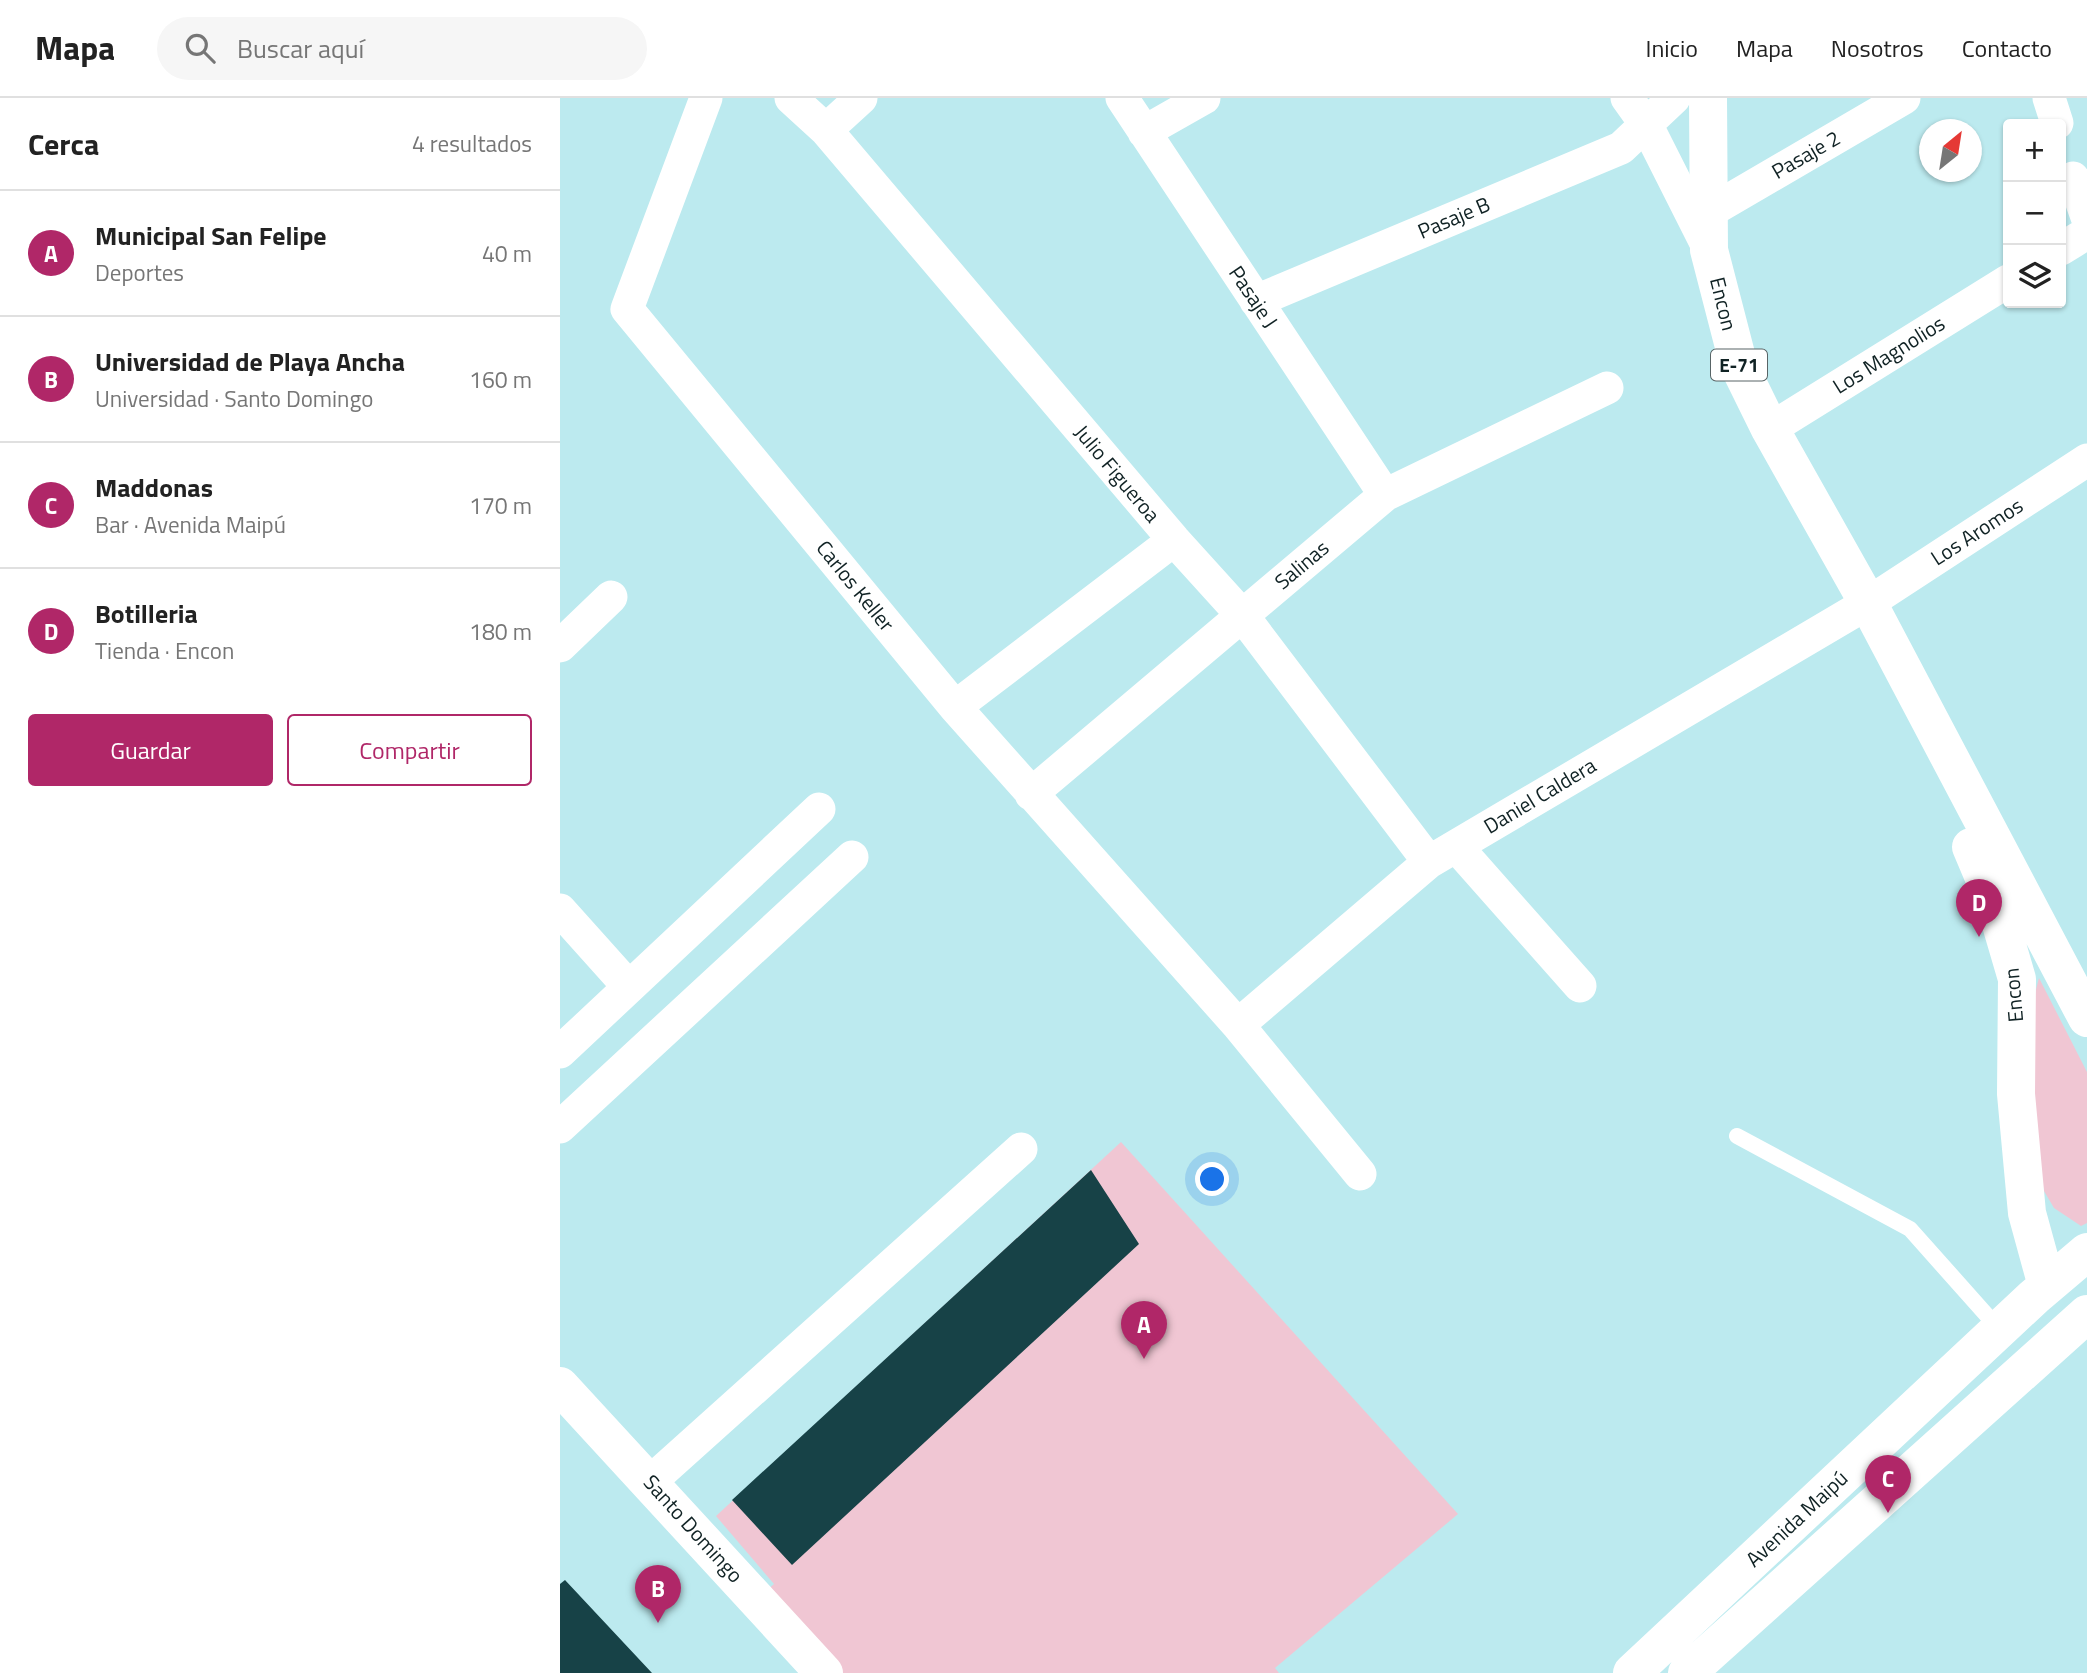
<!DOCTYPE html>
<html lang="es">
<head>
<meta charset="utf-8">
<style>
  :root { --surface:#fff; --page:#f6f6f6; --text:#222; --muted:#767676; --line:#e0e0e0; --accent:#b02768 }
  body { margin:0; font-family:"Titillium Web",sans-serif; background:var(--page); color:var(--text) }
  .controls { position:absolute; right:21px; top:21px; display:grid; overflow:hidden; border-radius:7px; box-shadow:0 2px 5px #0004 }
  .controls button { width:63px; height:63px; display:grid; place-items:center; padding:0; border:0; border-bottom:2px solid var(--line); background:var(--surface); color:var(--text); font:35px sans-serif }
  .compass { position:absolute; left:1359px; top:21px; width:63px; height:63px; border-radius:50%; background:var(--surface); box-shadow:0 2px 5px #0004; rotate:30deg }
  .you { position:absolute; left:653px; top:1082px; width:24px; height:24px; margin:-18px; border:5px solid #fff; border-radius:50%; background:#1a73e8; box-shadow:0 0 0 10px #1a73e833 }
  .badge { display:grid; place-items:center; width:46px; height:46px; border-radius:50%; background:var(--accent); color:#fff; font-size:23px; font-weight:700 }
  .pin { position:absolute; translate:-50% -58px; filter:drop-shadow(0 2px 4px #0008) }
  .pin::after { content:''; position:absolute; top:37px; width:24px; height:21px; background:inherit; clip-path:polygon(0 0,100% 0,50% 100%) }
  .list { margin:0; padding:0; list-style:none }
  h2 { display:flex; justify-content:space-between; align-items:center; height:91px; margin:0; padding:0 28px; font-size:30px }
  h2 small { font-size:23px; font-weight:400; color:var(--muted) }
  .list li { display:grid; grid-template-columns:46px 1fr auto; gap:21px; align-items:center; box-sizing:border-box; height:126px; padding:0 28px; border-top:2px solid var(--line) }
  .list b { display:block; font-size:26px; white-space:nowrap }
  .list p { margin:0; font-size:23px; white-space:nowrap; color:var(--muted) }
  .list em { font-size:23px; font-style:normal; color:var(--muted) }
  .actions { display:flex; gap:14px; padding:21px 28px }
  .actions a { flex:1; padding:16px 0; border:2px solid var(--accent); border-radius:7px; text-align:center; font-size:24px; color:var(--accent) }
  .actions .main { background:var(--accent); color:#fff }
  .icon { flex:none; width:38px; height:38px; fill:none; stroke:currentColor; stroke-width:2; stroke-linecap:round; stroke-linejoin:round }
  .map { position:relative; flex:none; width:1527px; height:1575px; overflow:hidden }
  header { display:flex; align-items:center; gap:42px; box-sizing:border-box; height:98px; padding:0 35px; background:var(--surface); border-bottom:2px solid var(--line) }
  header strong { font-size:33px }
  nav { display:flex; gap:38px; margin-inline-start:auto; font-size:24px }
  .search { width:490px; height:63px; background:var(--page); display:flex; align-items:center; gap:18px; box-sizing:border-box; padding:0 24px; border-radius:38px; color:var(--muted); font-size:26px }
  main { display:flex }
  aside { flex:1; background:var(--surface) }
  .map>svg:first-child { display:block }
  .green { fill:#f0c6d3 }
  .building { fill:#174247 }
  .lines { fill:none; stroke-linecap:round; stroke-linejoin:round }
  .service { stroke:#fff; stroke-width:16 }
  .minor { stroke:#fff; stroke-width:33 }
  .tertiary { stroke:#fff; stroke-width:38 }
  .primary { stroke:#fff; stroke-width:38 }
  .labels { text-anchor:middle; stroke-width:7; stroke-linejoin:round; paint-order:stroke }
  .shield { fill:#fff; stroke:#586466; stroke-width:2 }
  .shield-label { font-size:19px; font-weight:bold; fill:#102224 }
  .street-label { font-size:21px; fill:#102224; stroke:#fff }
</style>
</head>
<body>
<header>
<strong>Mapa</strong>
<div class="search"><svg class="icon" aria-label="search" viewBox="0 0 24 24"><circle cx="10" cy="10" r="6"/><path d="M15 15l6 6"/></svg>Buscar aquí</div>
<nav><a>Inicio</a><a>Mapa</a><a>Nosotros</a><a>Contacto</a></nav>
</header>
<main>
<aside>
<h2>Cerca<small>4 resultados</small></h2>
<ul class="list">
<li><span class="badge">A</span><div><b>Municipal San Felipe</b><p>Deportes</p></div><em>40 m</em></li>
<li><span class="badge">B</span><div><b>Universidad de Playa Ancha</b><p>Universidad · Santo Domingo</p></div><em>160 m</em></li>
<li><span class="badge">C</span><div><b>Maddonas</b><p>Bar · Avenida Maipú</p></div><em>170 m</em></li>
<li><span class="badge">D</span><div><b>Botilleria</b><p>Tienda · Encon</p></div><em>180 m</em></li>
</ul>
<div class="actions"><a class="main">Guardar</a><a>Compartir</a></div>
</aside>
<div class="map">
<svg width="1527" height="1575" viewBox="0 0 1527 1575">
  <rect width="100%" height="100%" fill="#bceaef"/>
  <path class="green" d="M1479 880 1527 974V1125L1521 1128 1494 1110 1484 1093 1471 1034 1469 918Z
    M561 1044 898 1416 715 1570 719 1575H270L200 1498 214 1486 156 1418Z"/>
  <path class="building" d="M531 1072 579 1146 232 1467 172 1402Z
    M5 1482 92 1575H0V1486Z"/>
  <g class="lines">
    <path class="service" d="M1177 1038 1350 1131 1439 1231"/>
    <path class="minor" d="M146 0 67 211 395 609 678 927 800 1076
      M231 0 266 32 614 442 682 517 869 764
      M562 0 825 397
      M1067 0 1087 28 1147 147
      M1489 0 1497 25
      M266 32 301 0
      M584 34 644 0
      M1513 80 1527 119
      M1147 115 1344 0
      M1501 151 1527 135
      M696 203 1061 50 1114 0
      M1210 331 1448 183
      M0 548 51 499
      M395 609 614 442
      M471 696 825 397 1047 290
      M896 748 1020 888
      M0 812 69 889
      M678 927 869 764 1308 505 1527 362
      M0 954 259 711
      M0 1029 292 759
      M90 1384 461 1051"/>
    <path class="tertiary" d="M0 1288 264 1575"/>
    <path class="primary" d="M1148 0 1149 152 1179 268 1210 331 1308 505 1527 920
      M1411 749 1435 806 1457 881 1456 996 1467 1115 1487 1188
      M1072 1575 1474 1199 1527 1154
      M1127 1575 1527 1216"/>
  </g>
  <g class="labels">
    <rect class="shield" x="1151" y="251.5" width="56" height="31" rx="5"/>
    <g class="shield-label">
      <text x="1179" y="274">E-71</text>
    </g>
    <g class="street-label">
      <text transform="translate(1246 57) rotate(-30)" y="7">Pasaje 2</text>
      <text transform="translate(894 120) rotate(-23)" y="7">Pasaje B</text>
      <text transform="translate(693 199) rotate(56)" y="7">Pasaje J</text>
      <text transform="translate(1163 206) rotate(76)" y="7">Encon</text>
      <text transform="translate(1329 257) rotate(-32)" y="7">Los Magnolios</text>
      <text transform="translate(557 376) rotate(50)" y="7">Julio Figueroa</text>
      <text transform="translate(1417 434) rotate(-33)" y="7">Los Aromos</text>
      <text transform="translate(742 467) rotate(-40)" y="7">Salinas</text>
      <text transform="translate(295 488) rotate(51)" y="7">Carlos Keller</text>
      <text transform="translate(980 698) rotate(-31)" y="7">Daniel Caldera</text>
      <text transform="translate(1454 897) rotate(-95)" y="7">Encon</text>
      <text transform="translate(1237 1421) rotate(-43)" y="7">Avenida Maipú</text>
      <text transform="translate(133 1431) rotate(48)" y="7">Santo Domingo</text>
    </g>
  </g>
</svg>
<div class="controls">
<button>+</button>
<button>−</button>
<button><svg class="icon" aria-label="layers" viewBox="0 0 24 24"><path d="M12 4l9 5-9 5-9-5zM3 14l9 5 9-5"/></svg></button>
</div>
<svg class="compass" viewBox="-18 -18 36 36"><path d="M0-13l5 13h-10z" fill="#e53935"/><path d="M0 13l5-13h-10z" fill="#767676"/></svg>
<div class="you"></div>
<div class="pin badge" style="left:584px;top:1261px">A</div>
<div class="pin badge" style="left:98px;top:1525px">B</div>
<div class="pin badge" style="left:1328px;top:1415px">C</div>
<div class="pin badge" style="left:1419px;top:839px">D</div>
</div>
</main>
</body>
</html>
